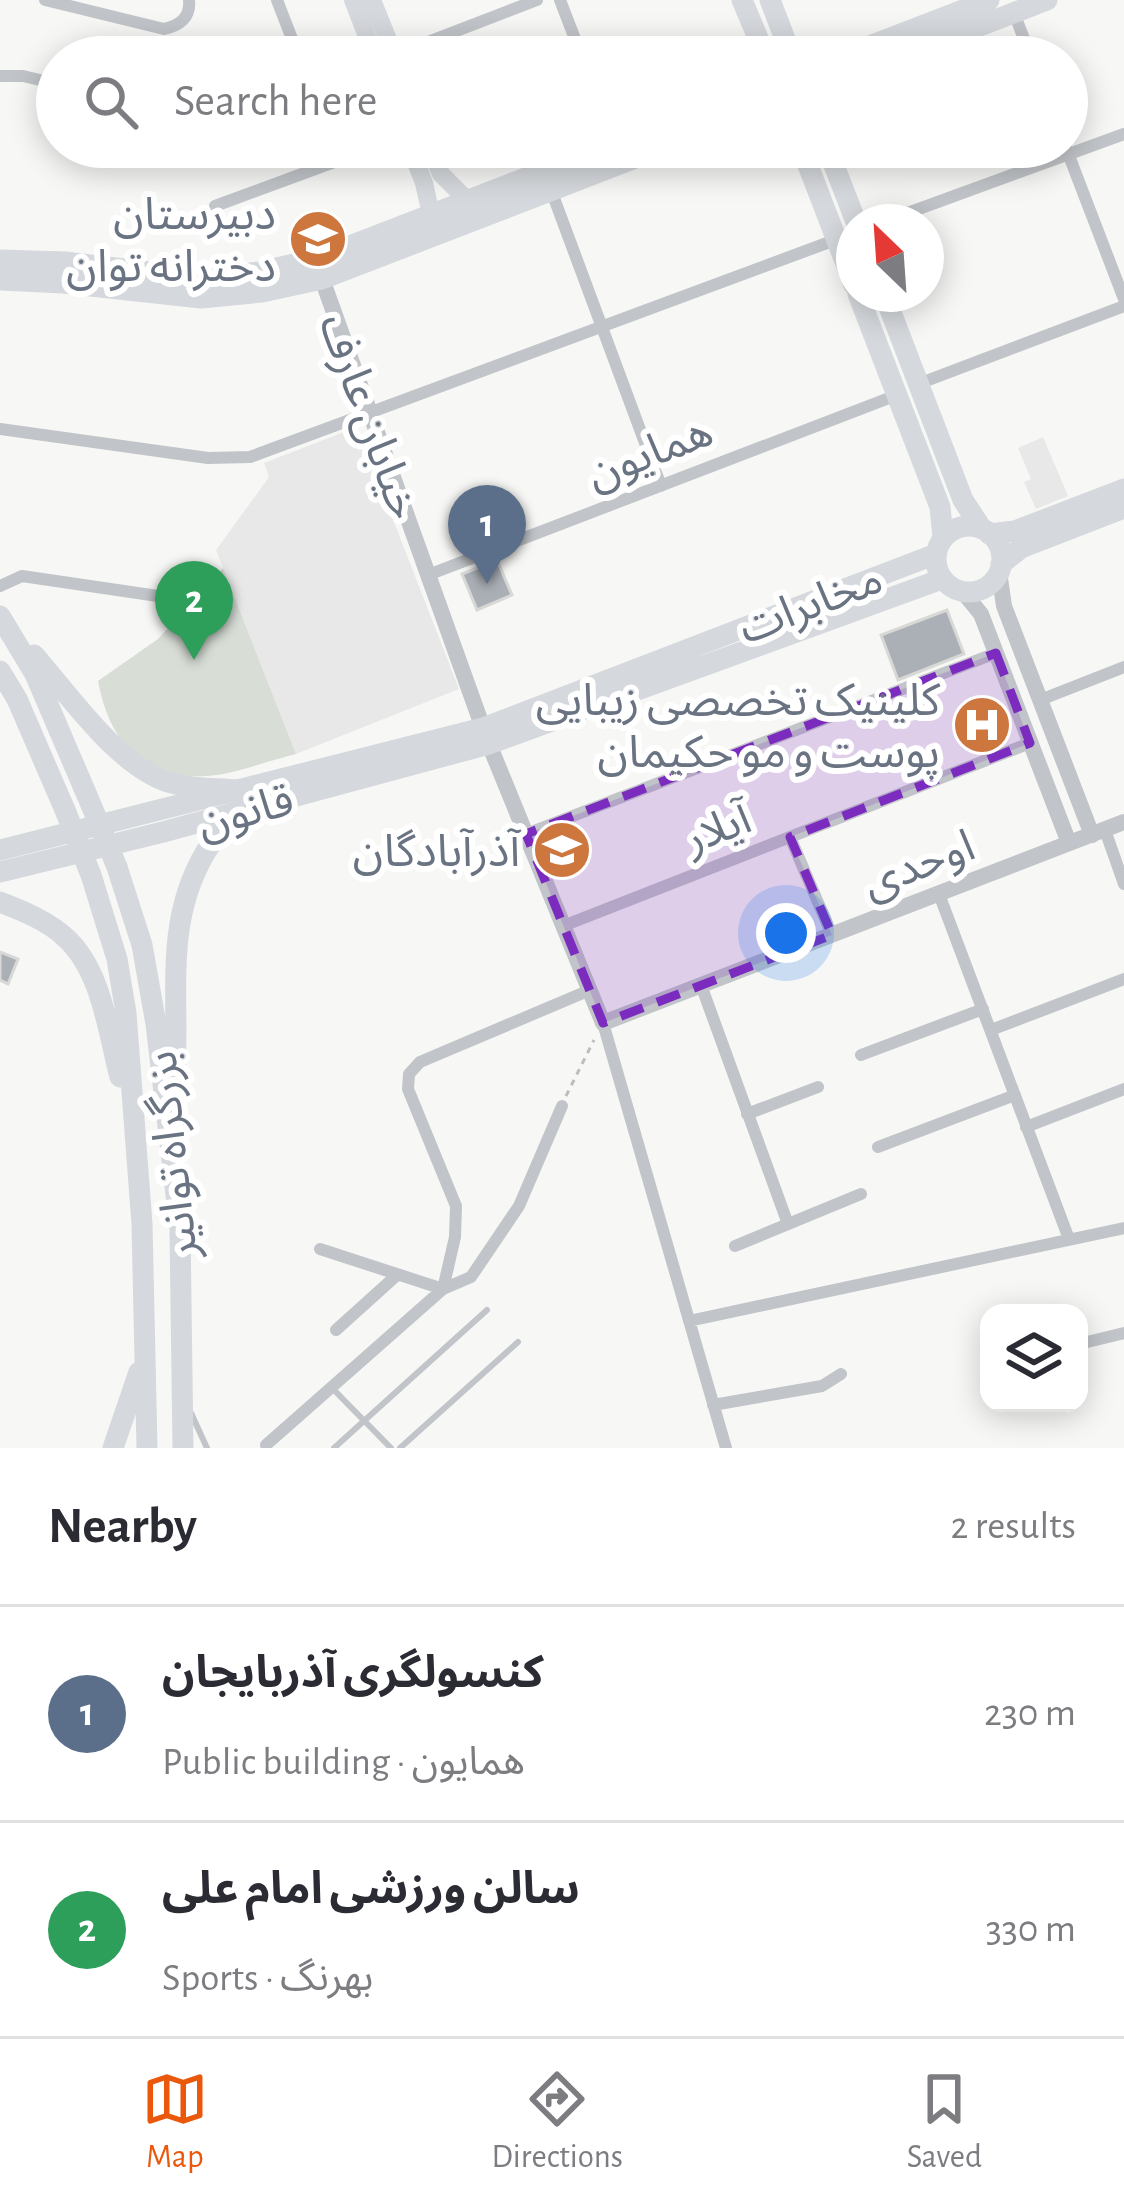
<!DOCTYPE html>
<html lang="en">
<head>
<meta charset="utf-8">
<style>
  :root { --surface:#fff; --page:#f2f2f3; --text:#2b2b33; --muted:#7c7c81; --line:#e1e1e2; --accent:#ea580c }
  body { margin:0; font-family:"Alegreya Sans","Noto Sans Arabic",sans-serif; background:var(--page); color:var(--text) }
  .controls { position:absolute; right:36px; bottom:36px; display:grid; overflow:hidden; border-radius:24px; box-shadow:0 6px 30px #0003 }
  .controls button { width:108px; height:108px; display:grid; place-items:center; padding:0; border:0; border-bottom:3px solid var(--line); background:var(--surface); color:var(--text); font:60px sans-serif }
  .compass { position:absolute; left:836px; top:204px; width:108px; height:108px; border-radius:50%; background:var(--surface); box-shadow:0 6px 30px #0003; rotate:335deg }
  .you { position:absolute; left:786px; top:933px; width:42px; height:42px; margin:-30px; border:9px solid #fff; border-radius:50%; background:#1a73e8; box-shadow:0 0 0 18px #1a73e833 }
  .badge { display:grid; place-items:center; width:78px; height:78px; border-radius:50%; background:var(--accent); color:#fff; font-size:39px; font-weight:700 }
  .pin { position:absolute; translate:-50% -99px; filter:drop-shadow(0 3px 6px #0008) }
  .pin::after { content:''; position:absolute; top:63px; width:42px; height:36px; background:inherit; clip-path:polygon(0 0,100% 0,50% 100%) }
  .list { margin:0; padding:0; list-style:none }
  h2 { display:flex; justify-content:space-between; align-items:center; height:156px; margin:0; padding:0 48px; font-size:51px }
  h2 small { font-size:39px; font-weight:400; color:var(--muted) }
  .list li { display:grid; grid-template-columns:78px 1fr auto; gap:36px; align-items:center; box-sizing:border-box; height:216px; padding:0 48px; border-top:3px solid var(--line) }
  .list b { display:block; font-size:45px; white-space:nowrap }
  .list p { margin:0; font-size:39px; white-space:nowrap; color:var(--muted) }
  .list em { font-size:39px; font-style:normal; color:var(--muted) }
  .icon { flex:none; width:66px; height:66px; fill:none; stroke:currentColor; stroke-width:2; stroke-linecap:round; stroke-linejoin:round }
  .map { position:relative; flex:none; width:1124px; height:1448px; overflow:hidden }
  .search { position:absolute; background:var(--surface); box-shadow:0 6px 30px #0003; left:36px; right:36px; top:36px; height:132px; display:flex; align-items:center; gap:30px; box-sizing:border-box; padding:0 42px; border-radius:66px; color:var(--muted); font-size:45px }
  .sheet { height:588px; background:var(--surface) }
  nav { display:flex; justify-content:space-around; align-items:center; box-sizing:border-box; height:168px; border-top:3px solid var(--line); background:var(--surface); font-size:33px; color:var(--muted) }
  nav a { display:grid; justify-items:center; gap:6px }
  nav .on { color:var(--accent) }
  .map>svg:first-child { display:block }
  .built { fill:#e8e8e8 }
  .green { fill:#d8ddd6 }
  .building { fill:#abb0b6; stroke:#d8d9d7; stroke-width:3 }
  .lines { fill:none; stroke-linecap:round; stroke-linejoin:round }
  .path { stroke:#bbbdc0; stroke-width:3; stroke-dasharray:6 6; stroke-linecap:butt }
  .service { stroke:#c1c4c8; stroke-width:6 }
  .minor { stroke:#c1c4c8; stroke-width:12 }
  .tertiary { stroke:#c1c4c8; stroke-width:16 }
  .secondary { stroke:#d5d8dc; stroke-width:18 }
  .primary { stroke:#d5d8dc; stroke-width:21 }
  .trunk { stroke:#d5d8dc; stroke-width:21 }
  .marked { fill:#7b2cbf; fill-opacity:0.2; stroke:#7b2cbf; stroke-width:9; stroke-dasharray:24 15; stroke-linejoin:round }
  .labels { text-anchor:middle; stroke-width:12; stroke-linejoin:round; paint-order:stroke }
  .poi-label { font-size:45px; fill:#6a7382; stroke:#fff; text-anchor:end }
  .street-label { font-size:45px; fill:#6a7382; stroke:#fff }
</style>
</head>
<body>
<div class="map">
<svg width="1124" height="1448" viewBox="0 0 1124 1448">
  <rect width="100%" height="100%" fill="#f7f7f5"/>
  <path class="built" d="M357 427 459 689 296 754 216 550 269 477 264 463Z
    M1043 437 1068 496 1036 509 1024 482 1031 479 1018 448Z"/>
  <path class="green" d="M223 568 296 754C272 760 247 769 223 774 151 786 111 750 98 681L158 639Z"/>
  <path class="building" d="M497 560 512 595 477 610 462 574Z
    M947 610 964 654 898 680 881 635Z
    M0 952 18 959 8 984 0 980Z"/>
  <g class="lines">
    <path class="path" d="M566 1096 594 1040"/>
    <path class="service" d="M334 1390 391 1448
      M191 1413 207 1448
      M334 1448 487 1310
      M400 1448 518 1342"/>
    <path class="minor" d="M45 0 164 29C179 26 191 18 189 0
      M277 0 299 57
      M560 0 582 57
      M1014 13 1031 57
      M394 55 537 0
      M0 76H23L57 84
      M1066 148 1124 299
      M551 190 661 486
      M215 206 375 147
      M883 222 1124 134
      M918 384 1124 306
      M0 429 208 458 250 457 854 233
      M428 575 897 395
      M0 586 22 576 185 600
      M1040 700 1124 667
      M1105 830 1124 884
      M526 834 996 653
      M790 837 832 935
      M939 894 1069 1239
      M563 926 1030 743
      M701 985 788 1224
      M603 1023 726 1448
      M991 1030 1124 979
      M861 1055 983 1009
      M747 1114 818 1087
      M1026 1127 1124 1089
      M878 1147 1015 1095
      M735 1246 861 1194
      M320 1249 443 1289 455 1237 456 1206 408 1089 409 1074 420 1062 590 990
      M689 1321 1124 1228
      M336 1330 397 1275
      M1079 1344 1124 1333
      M713 1405 822 1386 841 1374
      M266 1445 443 1289 471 1277 519 1206 562 1106"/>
    <path class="tertiary" d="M322 279 483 728
      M999 572 1004 606 1092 835
      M963 592 981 614 1069 843
      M489 744 603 1023 1124 822"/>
    <path class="secondary" d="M353 0 375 57
      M372 0 395 57
      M410 147 424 183 431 214
      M430 147 441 174 467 200"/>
    <path class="primary" d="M742 0 766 57
      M770 0 792 57
      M841 57 989 0
      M899 57 1047 0
      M801 147 854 285
      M827 147 856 222
      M0 260 65 262 201 278 259 272 316 259 606 147
      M0 280 63 283 201 298 262 292 322 279 664 147
      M858 294 940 507 943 538
      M884 294 963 500 982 529
      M936 559a33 33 0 1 1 66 0a33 33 0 1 1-66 0Z
      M989 534 1015 531 1124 489
      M1001 564 1021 548 1124 508
      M0 850 483 728 936 554
      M0 872 163 832 489 744 942 579"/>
    <path class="trunk" d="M0 616 35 674 89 800 117 867 142 945 156 1024 180 1229 183 1448
      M34 655C70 696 119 768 171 783 192 789 216 788 238 790
      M0 671 17 699 65 810 91 875 117 959 126 1013 142 1224 147 1448
      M0 902C23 911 48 921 66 938 102 971 108 1032 120 1077
      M173 1097C184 1007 157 923 212 842 220 829 235 819 246 810
      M113 1448 139 1372"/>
  </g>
  <path class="marked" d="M996 653 1030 743 790 837 832 935 603 1023 526 834Z"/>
  <defs>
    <g id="school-disc" transform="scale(3)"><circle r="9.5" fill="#cd773f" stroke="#fff"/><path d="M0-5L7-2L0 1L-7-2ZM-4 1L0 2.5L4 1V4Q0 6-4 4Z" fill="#fff"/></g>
    <g id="hospital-disc" transform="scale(3)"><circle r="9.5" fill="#cd773f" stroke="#fff"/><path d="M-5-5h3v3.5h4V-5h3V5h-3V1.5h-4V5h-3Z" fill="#fff"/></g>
  </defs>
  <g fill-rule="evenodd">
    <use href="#school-disc" x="318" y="239"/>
    <use href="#hospital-disc" x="982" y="725"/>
    <use href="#school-disc" x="562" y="850"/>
  </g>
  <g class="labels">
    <g class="poi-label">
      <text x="276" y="229">دبیرستان<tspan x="276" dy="52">دخترانه توان</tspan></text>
      <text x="940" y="715">کلینیک تخصصی زیبایی<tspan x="940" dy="52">پوست و مو حکیمان</tspan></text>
      <text x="520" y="866">آذرآبادگان</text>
    </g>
    <g class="street-label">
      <text transform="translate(371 416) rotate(70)" y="16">خیابان عارف</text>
      <text transform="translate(649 451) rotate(-21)" y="16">همایون</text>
      <text transform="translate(810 602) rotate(-21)" y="16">مخابرات</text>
      <text transform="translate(245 810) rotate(-15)" y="16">قانون</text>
      <text transform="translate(717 827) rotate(-21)" y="16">آیلار</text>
      <text transform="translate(918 863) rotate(-21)" y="16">اوحدی</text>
      <text transform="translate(170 1155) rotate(-96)" y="16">بزرگراه توانیر</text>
    </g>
  </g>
</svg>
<div class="controls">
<button><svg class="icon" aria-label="layers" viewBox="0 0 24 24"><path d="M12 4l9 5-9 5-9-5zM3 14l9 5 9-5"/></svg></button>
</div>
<svg class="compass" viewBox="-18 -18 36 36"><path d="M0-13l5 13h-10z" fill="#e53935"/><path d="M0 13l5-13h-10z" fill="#7c7c81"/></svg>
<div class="you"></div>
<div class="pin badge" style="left:487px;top:584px;background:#5c6f8a">1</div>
<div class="pin badge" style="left:194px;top:660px;background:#2e9e5b">2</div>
<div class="search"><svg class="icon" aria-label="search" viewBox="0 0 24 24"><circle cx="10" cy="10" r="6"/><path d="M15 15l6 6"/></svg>Search here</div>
</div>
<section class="sheet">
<h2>Nearby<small>2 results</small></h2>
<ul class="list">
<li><span class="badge" style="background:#5c6f8a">1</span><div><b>کنسولگری آذربایجان</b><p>Public building · همایون</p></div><em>230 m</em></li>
<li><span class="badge" style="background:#2e9e5b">2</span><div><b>سالن ورزشی امام علی</b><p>Sports · بهرنگ</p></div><em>330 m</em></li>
</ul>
</section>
<nav>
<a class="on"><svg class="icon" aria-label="map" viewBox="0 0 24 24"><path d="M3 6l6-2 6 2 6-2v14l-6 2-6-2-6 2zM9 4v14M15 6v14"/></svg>Map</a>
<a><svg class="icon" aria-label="directions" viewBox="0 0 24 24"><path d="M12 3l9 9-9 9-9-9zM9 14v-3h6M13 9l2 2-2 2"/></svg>Directions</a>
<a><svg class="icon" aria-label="saved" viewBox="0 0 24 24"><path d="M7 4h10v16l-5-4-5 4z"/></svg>Saved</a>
</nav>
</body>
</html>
